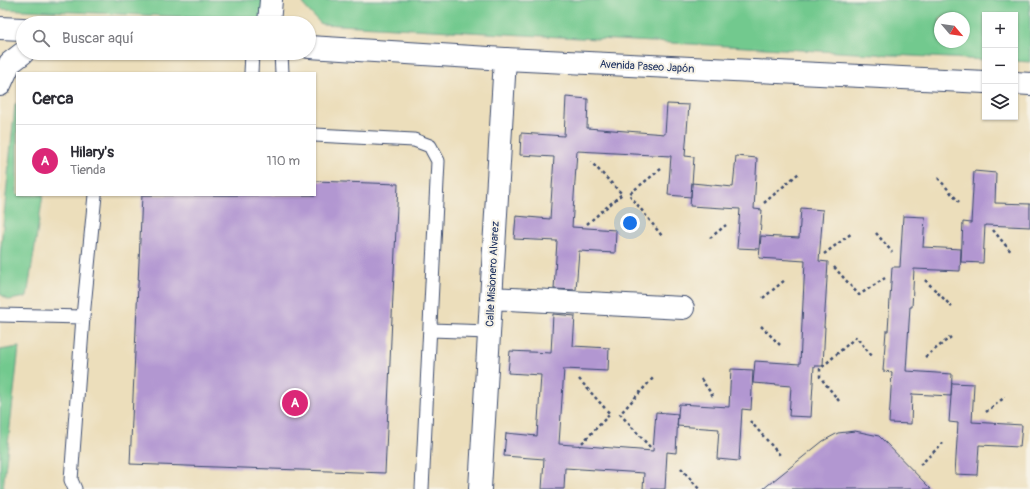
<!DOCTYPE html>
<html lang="es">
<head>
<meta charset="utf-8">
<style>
  :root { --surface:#fff; --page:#f7f7f7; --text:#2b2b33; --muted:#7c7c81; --line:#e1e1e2; --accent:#db2777 }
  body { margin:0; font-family:Pangolin,sans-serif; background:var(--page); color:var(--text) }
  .controls { position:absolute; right:12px; top:12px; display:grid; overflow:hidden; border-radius:0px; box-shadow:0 1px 3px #0004 }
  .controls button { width:36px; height:36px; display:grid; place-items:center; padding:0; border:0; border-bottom:1px solid var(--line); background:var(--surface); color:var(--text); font:20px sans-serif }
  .compass { position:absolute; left:934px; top:12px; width:36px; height:36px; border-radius:50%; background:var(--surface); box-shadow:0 1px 3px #0004; rotate:119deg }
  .you { position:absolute; left:630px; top:223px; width:14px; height:14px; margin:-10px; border:3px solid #fff; border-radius:50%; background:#1a73e8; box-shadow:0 0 0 6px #1a73e833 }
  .badge { display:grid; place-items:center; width:26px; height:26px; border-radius:50%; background:var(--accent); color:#fff; font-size:13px; font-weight:700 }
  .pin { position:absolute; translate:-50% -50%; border:2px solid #fff; box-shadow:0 1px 4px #0006 }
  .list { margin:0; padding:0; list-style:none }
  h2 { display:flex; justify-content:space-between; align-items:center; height:52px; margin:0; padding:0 16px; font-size:17px }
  h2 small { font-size:13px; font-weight:400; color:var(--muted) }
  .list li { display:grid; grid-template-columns:26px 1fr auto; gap:12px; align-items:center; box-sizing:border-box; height:72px; padding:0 16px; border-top:1px solid var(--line) }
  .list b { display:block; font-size:15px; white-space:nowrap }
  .list p { margin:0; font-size:13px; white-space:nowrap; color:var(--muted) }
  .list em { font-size:13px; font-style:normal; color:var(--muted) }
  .icon { flex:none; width:22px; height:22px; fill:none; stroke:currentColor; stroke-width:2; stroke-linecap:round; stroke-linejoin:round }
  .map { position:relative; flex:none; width:1030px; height:489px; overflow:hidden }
  .search { position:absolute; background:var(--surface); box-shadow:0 1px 3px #0004; left:16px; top:16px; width:300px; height:44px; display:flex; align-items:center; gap:10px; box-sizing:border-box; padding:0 14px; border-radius:22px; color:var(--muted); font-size:15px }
  .panel { position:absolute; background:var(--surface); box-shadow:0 1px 3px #0004; left:16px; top:72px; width:300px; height:124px; border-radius:0px }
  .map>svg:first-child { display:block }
  .green { fill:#72c98e; stroke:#467c76; fill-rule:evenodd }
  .building { fill:#b297d1 }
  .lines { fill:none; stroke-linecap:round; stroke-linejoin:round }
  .service-casing { stroke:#3a496c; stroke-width:15 }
  .minor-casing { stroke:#3a496c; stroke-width:24 }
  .secondary-casing { stroke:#3a496c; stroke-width:24 }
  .primary-casing { stroke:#3a496c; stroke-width:24 }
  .path { stroke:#3a496c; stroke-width:2.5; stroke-dasharray:3 3; stroke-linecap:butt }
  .service { stroke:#fff; stroke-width:13 }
  .minor { stroke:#fff; stroke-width:22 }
  .secondary { stroke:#fff; stroke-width:22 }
  .primary { stroke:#fff; stroke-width:22 }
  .labels { text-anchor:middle; stroke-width:4; stroke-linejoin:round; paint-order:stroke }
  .street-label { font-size:11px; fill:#1b2f5e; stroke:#f7f3e8 }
</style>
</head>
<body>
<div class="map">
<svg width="1030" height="489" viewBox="0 0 1030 489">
  <rect width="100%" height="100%" fill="#f7f3e8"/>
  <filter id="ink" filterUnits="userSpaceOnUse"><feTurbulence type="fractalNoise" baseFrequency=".025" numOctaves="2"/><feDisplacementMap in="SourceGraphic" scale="8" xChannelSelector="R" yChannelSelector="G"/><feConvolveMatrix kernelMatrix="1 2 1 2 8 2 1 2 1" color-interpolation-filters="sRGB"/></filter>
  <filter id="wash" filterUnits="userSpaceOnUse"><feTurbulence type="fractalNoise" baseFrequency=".012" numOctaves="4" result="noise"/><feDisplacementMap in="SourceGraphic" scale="16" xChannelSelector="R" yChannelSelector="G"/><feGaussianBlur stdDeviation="0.9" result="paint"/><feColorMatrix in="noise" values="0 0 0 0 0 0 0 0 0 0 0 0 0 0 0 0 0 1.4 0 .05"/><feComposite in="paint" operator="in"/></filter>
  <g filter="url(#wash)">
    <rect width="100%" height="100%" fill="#ecdebb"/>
    <path class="green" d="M0 0H265L263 20 0 9Z
      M303 0H1030V62L1015 61V15H985V60L321 24 304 6ZM940 18H964V42H940Z
      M17 103V195H43L27 297 9 300 0 294V256L15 104Z
      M19 347 3 489H0V350Z"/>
    <g id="blocks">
      <path class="building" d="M566 97 588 99 587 128 665 134 667 104 689 105 685 156 694 157 691 197 668 195 671 156 577 151 572 227 616 230 615 253 579 251 576 290 554 289 557 241 514 239 516 216 550 219 554 157 520 155 521 133 564 136Z
        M736 156 757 158 754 209 762 210 759 249 737 248 740 209 690 206 692 183 733 187Z
        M974 171 996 173 995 203 1030 204V227L985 225 983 263 961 262 963 222 971 223Z
        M315 181 398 184 385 473 130 464 142 195H315Z
        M801 208 823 210 819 261 828 262 824 327H825L823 366H814L811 417 789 416 791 386 753 383 755 361 800 364 805 261 759 258 761 236 799 238Z
        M903 216 925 217 923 247 961 249 960 271 914 269 912 307H910L906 371 952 374 951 396 912 394 911 424 889 423 892 372 883 371 886 331H888L892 267H900Z
        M553 314 575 316 573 346 609 348 608 371 564 369 559 444 653 451 656 412 678 414 676 453 667 452 665 489H643L644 473 565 468 564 489H542L544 459 504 456 506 433 537 436 541 375 508 373 510 351 551 353Z
        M731 369 753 370 751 410 742 409 739 461 717 459 719 429 677 426 679 404 729 407Z
        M952 383 974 384 972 422 1022 425 1020 447 979 445 977 475 955 474 958 423 949 422Z
        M855 431 879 436 931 489H763L823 441 838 433Z"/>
    </g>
  </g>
  <g filter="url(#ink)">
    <use href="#blocks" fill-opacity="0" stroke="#3a496c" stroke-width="1"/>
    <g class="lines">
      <g class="service-casing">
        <path id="service" d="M281 53 282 73
          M251 73 252 53
          M315 135 414 140 430 146 438 161 422 489
          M0 315 83 317
          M431 330 489 332
          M75 489 71 480 83 317 95 195"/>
      </g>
      <g class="minor-casing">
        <path id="minor" d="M491 298 683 308
          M480 489 505 59"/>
      </g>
      <g class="secondary-casing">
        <path id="secondary" d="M0 85 10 63 23 53"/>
      </g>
      <g class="primary-casing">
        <path id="primary" d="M269 23 271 0
          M0 28 23 29
          M309 47 505 59 985 82
          M1015 83 1030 84"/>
      </g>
      <path class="path" d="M661 169 629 194 662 236
        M938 178 959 202
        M764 203 799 173
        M587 224 622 194 591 162
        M993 230 1012 253
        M876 233 892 252
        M710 238 726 225
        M824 254 852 233
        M834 267 859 295 885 278
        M925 280 952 307
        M763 298 785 280
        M761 326 780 345
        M925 357 951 337
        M579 379 610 414 579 446
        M701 379 713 396
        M839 401 820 377V369L856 337 872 356
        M986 412 1005 397
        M750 421 780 455
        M650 447 620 414 654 377
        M920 465 943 443
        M681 468 699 489"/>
      <use href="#service" class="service"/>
      <use href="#minor" class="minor"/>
      <use href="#secondary" class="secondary"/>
      <use href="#primary" class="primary"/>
    </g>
  </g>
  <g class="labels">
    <g class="street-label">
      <text transform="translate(647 66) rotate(3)" y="4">Avenida Paseo Japón</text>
      <text transform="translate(492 274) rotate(-87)" y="4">Calle Misionero Alvarez</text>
    </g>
  </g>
</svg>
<div class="controls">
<button>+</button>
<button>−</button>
<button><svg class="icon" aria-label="layers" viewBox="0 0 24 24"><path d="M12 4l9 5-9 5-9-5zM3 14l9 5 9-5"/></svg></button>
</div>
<svg class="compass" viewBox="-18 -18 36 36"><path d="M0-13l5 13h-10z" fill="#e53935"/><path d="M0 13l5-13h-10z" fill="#7c7c81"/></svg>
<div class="you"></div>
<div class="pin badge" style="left:295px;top:403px">A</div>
<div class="search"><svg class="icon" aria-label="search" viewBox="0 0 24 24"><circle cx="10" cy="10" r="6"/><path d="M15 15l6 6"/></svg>Buscar aquí</div>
<section class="panel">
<h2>Cerca<small></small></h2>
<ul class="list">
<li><span class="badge">A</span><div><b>Hilary's</b><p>Tienda</p></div><em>110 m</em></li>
</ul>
</section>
</div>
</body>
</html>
